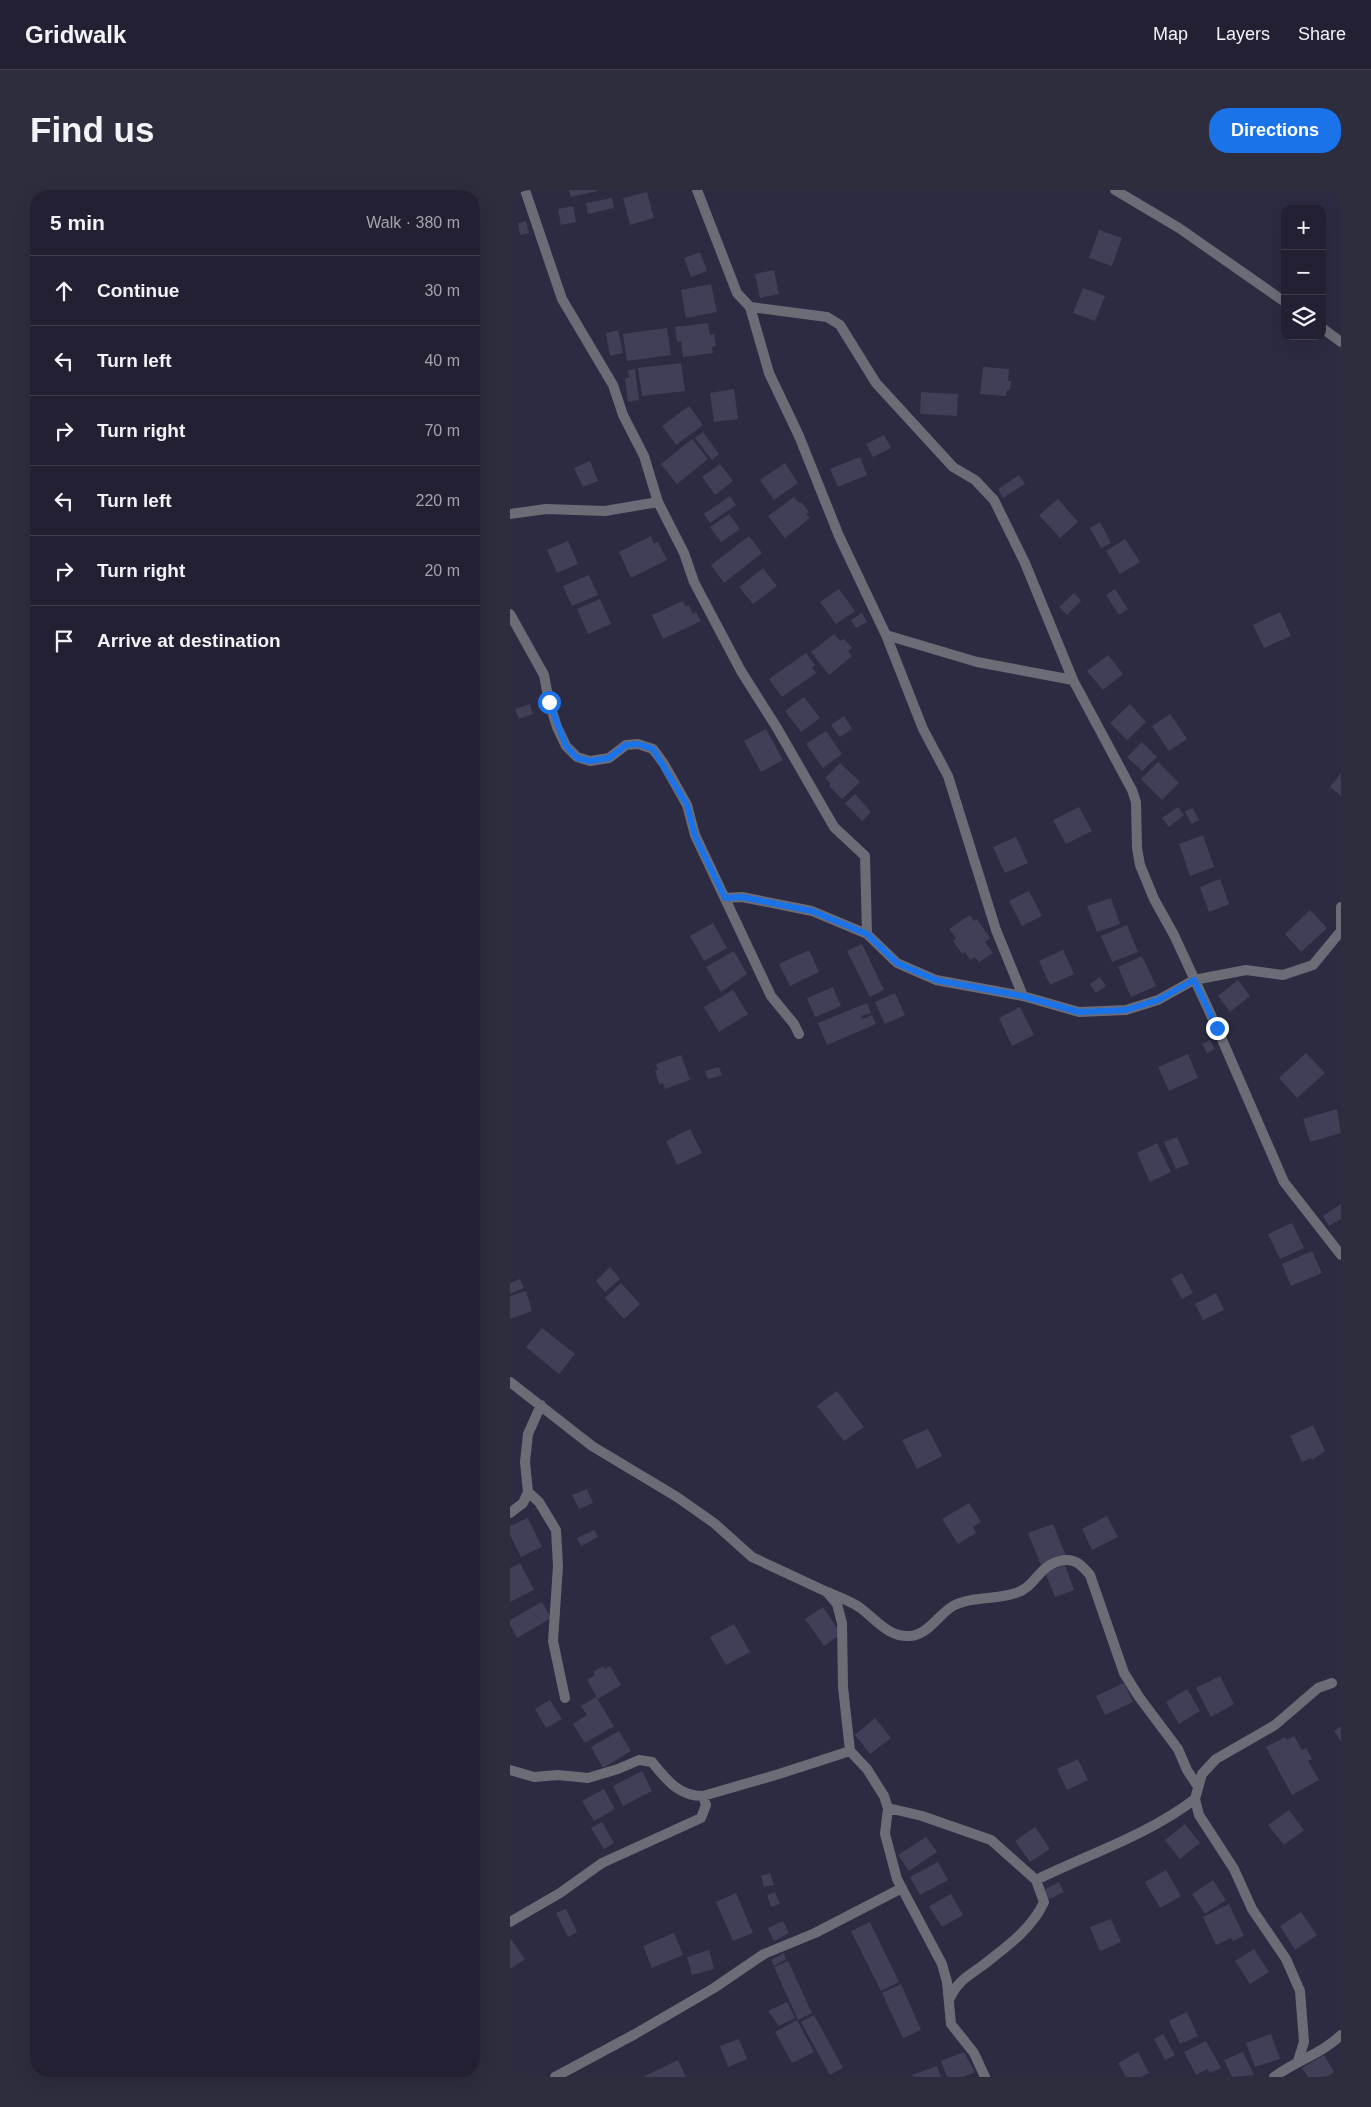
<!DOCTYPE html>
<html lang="en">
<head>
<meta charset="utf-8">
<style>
  :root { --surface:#222032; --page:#2e2d3e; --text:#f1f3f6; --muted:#a2a3ac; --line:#3f3e4d; --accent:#1a73e8 }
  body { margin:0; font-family:Helvetica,sans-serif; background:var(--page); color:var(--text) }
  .controls { position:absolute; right:15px; top:15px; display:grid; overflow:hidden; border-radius:10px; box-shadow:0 5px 20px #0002 }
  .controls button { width:45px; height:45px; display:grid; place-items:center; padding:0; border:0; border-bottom:1px solid var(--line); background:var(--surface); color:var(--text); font:25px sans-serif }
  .stop { position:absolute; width:15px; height:15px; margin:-11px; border:4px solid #1a73e8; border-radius:50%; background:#fff }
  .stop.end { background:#1a73e8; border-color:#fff; box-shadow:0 1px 5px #0008 }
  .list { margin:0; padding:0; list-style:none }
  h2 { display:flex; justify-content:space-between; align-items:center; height:65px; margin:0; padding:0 20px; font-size:21px }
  h2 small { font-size:16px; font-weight:400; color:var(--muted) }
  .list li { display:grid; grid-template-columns:32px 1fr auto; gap:15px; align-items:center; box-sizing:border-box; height:70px; padding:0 20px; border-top:1px solid var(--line) }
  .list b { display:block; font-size:19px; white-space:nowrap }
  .list em { font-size:16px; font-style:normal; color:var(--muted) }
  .icon { flex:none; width:28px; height:28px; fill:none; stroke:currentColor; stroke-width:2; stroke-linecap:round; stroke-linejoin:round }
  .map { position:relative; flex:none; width:831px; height:1887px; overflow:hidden; border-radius:20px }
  header { display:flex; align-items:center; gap:30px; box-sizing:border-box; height:70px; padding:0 25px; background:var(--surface); border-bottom:1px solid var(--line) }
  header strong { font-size:24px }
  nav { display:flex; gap:28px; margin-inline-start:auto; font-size:18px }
  .intro { display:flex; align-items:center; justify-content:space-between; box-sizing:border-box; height:120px; padding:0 30px }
  h1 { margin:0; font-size:35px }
  .button { padding:12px 22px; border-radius:20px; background:var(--accent); color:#fff; font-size:18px; font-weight:700 }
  main { display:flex; gap:30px; padding:0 30px }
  aside { flex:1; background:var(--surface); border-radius:20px; box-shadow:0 5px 20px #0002 }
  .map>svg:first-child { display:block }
  .building { fill:#413f57 }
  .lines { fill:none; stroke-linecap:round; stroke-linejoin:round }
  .minor { stroke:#6c6c77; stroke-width:10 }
  .route { stroke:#1a73e8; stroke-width:6 }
</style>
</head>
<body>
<header>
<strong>Gridwalk</strong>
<nav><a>Map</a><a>Layers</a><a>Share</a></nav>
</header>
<div class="intro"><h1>Find us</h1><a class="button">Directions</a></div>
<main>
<aside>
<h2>5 min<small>Walk · 380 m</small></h2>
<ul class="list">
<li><svg class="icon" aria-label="ahead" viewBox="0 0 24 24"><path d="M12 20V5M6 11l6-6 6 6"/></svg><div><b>Continue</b></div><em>30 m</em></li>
<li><svg class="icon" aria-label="left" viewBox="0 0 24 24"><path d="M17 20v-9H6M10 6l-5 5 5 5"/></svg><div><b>Turn left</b></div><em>40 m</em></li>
<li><svg class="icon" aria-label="right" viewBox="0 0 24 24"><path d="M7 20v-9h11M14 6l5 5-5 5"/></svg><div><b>Turn right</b></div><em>70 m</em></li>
<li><svg class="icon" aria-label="left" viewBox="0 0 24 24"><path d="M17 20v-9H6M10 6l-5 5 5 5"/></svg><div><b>Turn left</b></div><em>220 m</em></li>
<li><svg class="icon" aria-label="right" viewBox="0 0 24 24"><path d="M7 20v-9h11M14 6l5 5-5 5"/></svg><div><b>Turn right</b></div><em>20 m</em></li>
<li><svg class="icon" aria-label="arrive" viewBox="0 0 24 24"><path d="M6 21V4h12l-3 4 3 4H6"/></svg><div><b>Arrive at destination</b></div></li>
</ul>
</aside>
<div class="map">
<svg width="831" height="1887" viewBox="0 0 831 1887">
  <rect width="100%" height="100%" fill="#2d2b42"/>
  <path class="building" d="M59 0H87V1L61 7Z
    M137 2 144 28 120 35 113 8Z
    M102 8 104 18 78 24 76 13Z
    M63 16 66 32 51 35 48 19Z
    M16 31 19 43 10 45 8 33Z
    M589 40 612 48 602 76 579 68Z
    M190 62 197 81 181 87 174 68Z
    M264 80 269 104 250 108 245 84Z
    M201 94 207 122 176 128 171 100Z
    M573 98 595 106 585 131 563 123Z
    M198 133 200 145 204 144 206 156 202 157 203 163 173 167 171 151 167 152 165 137Z
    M157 138 161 165 117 171 113 144Z
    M108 140 113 163 100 166 96 143Z
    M171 173 175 201 132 206 128 178Z
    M473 177 499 179 498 191H501L500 200H497L496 206 470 204Z
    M125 179 129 210 118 212 115 188 119 187 118 180Z
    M224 199 228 229 204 232 200 203Z
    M411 202 448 204 447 226 410 224Z
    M179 216 193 235 166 255 152 236Z
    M193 242 209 264 202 270 185 248Z
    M374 245 381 258 363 267 356 254Z
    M182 249 198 269 167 294 151 274Z
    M350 267 357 285 328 297 320 279Z
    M80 271 88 291 73 297 64 278Z
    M275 273 288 293 264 310 250 290Z
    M210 274 223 291 205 305 192 287Z
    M509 285 515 294 493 308 488 299Z
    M220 306 226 315 200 333 194 324Z
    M284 307 289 313 291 312 299 322 296 324 300 328 275 348 258 326Z
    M548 309 568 332 550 348 529 325Z
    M219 324 230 339 211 352 200 337Z
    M590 332 601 353 591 358 580 338Z
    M141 346 144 354 148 352 157 370 121 388 109 362Z
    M239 346 252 363 214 393 201 375Z
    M615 349 630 372 610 384 596 361Z
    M58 351 68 374 47 383 37 360Z
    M253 378 267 396 243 414 229 397Z
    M79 385 88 405 62 416 53 396Z
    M329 399 345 421 326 434 310 412Z
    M605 399 618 419 609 425 596 405Z
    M564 403 571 411 557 425 549 417Z
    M90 409 101 434 78 444 67 419Z
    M173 411 176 417 179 415 183 424 186 422 191 431 153 449 142 425Z
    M770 422 781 446 754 458 743 435Z
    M352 423 357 432 346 438 341 430Z
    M324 444 330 451 334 449 342 458 338 461 342 466 319 485 301 462Z
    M296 463 305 475 302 477 306 483 272 507 259 489Z
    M598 465 613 484 593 500 577 481Z
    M294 507 310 528 291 542 275 521Z
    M20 514 23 524 9 529 5 519Z
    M620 514 636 532 617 550 600 533Z
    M660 524 677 549 659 561 642 536Z
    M334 526 342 539 330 547 321 535Z
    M256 539 273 570 251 582 234 551Z
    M316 541 332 564 313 578 296 554Z
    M632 552 647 567 632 581 617 567Z
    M648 572 669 593 652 610 631 589Z
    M330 573 350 592 332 609 319 596 321 594 315 588Z
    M831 583V606L820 597Z
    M345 604 361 622 352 631 335 613Z
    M569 617 582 641 556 654 543 630Z
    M668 617 674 625 659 637 652 628Z
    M683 618 689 630 681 634 675 621Z
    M693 645 704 677 680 686 669 654Z
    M506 647 518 673 495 683 483 657Z
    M710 689 719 714 699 722 690 697Z
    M519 701 532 726 512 736 499 711Z
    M601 708 610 734 587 742 577 716Z
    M800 720 817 738 791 762 775 744Z
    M460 725 464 731 467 729 480 748 475 752 483 763 469 772 465 767 460 770 455 762 452 764 443 751 446 748 439 739Z
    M203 733 217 758 194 771 180 746Z
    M617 735 628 762 602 772 591 746Z
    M352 754 374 800 360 807 337 761Z
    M299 760 309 782 280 796 269 774Z
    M553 760 564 784 540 795 529 771Z
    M224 761 237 784 211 802 196 777Z
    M632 766 646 796 621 807 608 777Z
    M590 787 596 796 586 803 580 794Z
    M728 790 740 806 720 822 708 806Z
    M323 797 331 816 305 827 297 808Z
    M223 800 238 824 209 842 194 817Z
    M385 803 395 825 375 834 365 812Z
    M357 813 361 823 351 826 353 829 362 825 366 834 317 855 308 833Z
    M510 817 524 845 502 856 489 828Z
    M700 850 705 859 697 863 692 854Z
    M796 863 815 883 787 908 769 888Z
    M678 864 688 888 659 901 648 877Z
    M171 865 180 890 155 899 153 893 149 894 145 881 148 880 146 874Z
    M209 877 212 885 198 889 195 881Z
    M827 919 831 943 800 952 793 929Z
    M180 939 192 963 167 975 156 951Z
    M667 947 679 974 666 979 654 952Z
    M647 953 661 982 640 992 627 963Z
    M831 1014V1029L819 1036 813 1026Z
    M782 1033 794 1058 770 1069 758 1044Z
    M802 1061 812 1083 781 1096 772 1074Z
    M100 1077 110 1089 95 1102 86 1091Z
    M672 1083 683 1103 672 1109 661 1089Z
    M10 1089 14 1098 0 1104V1093Z
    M111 1093 130 1114 114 1129 95 1108Z
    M16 1101 22 1121 0 1129V1106Z
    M706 1103 714 1120 693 1130 685 1114Z
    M32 1138 65 1164 49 1184 16 1157Z
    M327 1201 354 1237 334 1251 307 1216Z
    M803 1235 815 1261 802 1270 801 1268 792 1272 780 1246Z
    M418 1239 432 1266 407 1279 392 1250Z
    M77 1299 83 1313 69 1319 62 1305Z
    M459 1313 471 1332 463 1337 466 1343 448 1354 432 1329Z
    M597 1326 608 1347 582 1360 572 1339Z
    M18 1328 32 1357 11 1367 0 1345V1336Z
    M543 1334 556 1366 531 1375 518 1343Z
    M84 1340 88 1347 71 1356 67 1348Z
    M10 1373 24 1400 0 1412V1378Z
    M555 1375 564 1400 545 1407 535 1382Z
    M32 1412 41 1428 7 1448 0 1435V1430Z
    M313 1417 331 1444 314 1456 295 1429Z
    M224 1434 240 1462 216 1475 200 1447Z
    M93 1476 95 1479 100 1476 111 1495 88 1509 77 1490 85 1485 83 1482Z
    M710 1486 724 1514 701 1527 686 1498Z
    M614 1493 623 1512 595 1525 586 1506Z
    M677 1499 690 1521 669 1534 656 1512Z
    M86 1507 104 1536 75 1553 63 1534 77 1525 71 1516Z
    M40 1510 52 1529 36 1538 25 1519Z
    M365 1528 381 1548 360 1564 345 1545Z
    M831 1536V1552L824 1541Z
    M109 1541 121 1561 93 1578 81 1557Z
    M784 1546 792 1560 796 1558 802 1569 798 1571 809 1590 782 1605 756 1557 775 1547 777 1550Z
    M568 1569 578 1590 557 1600 547 1579Z
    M132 1581 142 1601 113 1616 103 1596Z
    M94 1599 105 1619 84 1631 72 1611Z
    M779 1620 794 1640 774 1655 758 1635Z
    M92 1632 104 1653 94 1659 81 1638Z
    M675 1634 690 1653 670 1669 655 1650Z
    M525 1637 540 1659 520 1672 505 1651Z
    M416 1647 427 1662 399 1681 388 1665Z
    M428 1672 438 1690 410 1705 400 1687Z
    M656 1680 671 1706 650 1718 635 1692Z
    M260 1683 264 1695 254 1697 251 1686Z
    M703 1690 716 1710 695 1724 682 1704Z
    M549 1692 554 1702 539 1709 534 1700Z
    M265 1702 270 1714 261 1717 257 1705Z
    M226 1703 243 1743 223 1751 206 1712Z
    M441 1704 453 1725 432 1737 419 1716Z
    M719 1714 734 1746 723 1751 721 1748 706 1755 693 1727Z
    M56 1719 67 1742 58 1747 46 1723Z
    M791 1722 807 1745 785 1760 770 1736Z
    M601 1729 611 1752 590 1761 580 1737Z
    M273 1731 279 1743 264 1751 258 1738Z
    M360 1732 389 1792 371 1801 341 1741Z
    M164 1743 173 1765 142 1778 133 1756Z
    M0 1748 15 1769 0 1779Z
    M744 1759 759 1782 740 1794 725 1771Z
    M199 1760 204 1779 182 1785 177 1767Z
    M274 1763 276 1769 264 1776 261 1770Z
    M278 1771 302 1823 288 1830 264 1777Z
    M391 1794 411 1840 393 1848 372 1803Z
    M277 1812 285 1828 269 1836 258 1821Z
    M677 1822 688 1846 670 1854 659 1831Z
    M304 1825 333 1878 320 1885 291 1832Z
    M287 1830 304 1862 282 1873 265 1842Z
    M653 1844 665 1865 655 1870 644 1849Z
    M761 1844 770 1869 745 1877 736 1853Z
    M229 1849 237 1869 218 1877 210 1856Z
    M696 1851 711 1878 700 1883 697 1879 686 1885 674 1862Z
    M454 1862 465 1882 453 1887H437L431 1871Z
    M628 1862 639 1883 631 1887H616L608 1873Z
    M733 1862 744 1885 722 1887 714 1870Z
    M814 1865 827 1887H798L792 1878Z
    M168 1870 176 1887H133Z
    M427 1876 431 1887H403L402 1885Z"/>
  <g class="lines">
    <path class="minor" d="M15 0 52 109 103 195 113 225 134 266 148 312 174 363 184 392 231 481 267 538 324 637 355 666 357 744
      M187 0 227 103 240 117 317 127 330 135 366 193 443 277 465 290 484 310 515 373 563 490 622 600 626 612 627 658 630 675 644 709 664 745 707 838 774 992 831 1065
      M605 0 669 38 775 112
      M240 117 259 183 289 246 329 346 376 445 413 539 438 586 486 740 513 806
      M812 138 831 152
      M0 324 36 319 95 321 148 312
      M0 424 34 485 39 512 47 537 56 556 67 567 80 571 99 568 116 555 128 554 143 559 154 574 177 615 185 645 261 806 284 834 289 844
      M376 445 467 472 563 490
      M215 708 232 707 302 721 357 744 387 773 426 790 513 806 569 822 616 820 648 810 684 790 736 780 773 785 803 775 831 741V717
      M0 1192 82 1256 167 1307 204 1333 242 1367 317 1402 327 1414 332 1433 333 1497 340 1561 357 1579 374 1606 378 1618 375 1644 387 1689 432 1774 437 1792 441 1834 464 1863 475 1887
      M18 1302 29 1312 46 1340 48 1376 43 1451 55 1508
      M0 1323 13 1313 18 1302 15 1272 18 1244 31 1215
      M318 1402C328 1407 340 1411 349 1417 366 1429 377 1447 400 1446 418 1445 429 1424 443 1416 461 1406 486 1410 506 1403 528 1396 527 1374 555 1370 567 1369 573 1377 580 1385L614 1483 629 1507 668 1559 677 1580 687 1595
      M0 1580 24 1587 48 1585 78 1588 108 1579 129 1570 142 1572C156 1589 168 1606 193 1606L269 1584 340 1561
      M378 1618 412 1626 481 1650 526 1690 534 1712C522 1739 495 1758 472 1776 458 1786 447 1792 440 1808
      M526 1690C579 1664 638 1645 685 1609
      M0 1732 50 1703 92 1673 191 1628 196 1615 193 1606
      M788 1871 794 1852 790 1801 776 1769 742 1719 724 1679 689 1625 685 1609 692 1584 706 1569 765 1535 808 1498 822 1493
      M45 1887 125 1844 204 1798 254 1764 305 1743 392 1698
      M764 1887C785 1871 812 1864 831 1845"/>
  </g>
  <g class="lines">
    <path class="route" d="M39 512 56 556 67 568 80 571 99 568 116 555 128 554 143 559 177 615 185 646 215 708 232 707 302 721 357 744 387 773 426 790 513 806 569 822 616 820 648 810 684 790 707 838"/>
  </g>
</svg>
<div class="controls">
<button>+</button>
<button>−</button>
<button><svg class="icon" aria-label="layers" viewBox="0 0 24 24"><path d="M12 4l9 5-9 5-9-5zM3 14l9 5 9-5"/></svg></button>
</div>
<div class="stop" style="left:39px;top:512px"></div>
<div class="stop end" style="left:707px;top:838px"></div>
</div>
</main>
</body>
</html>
